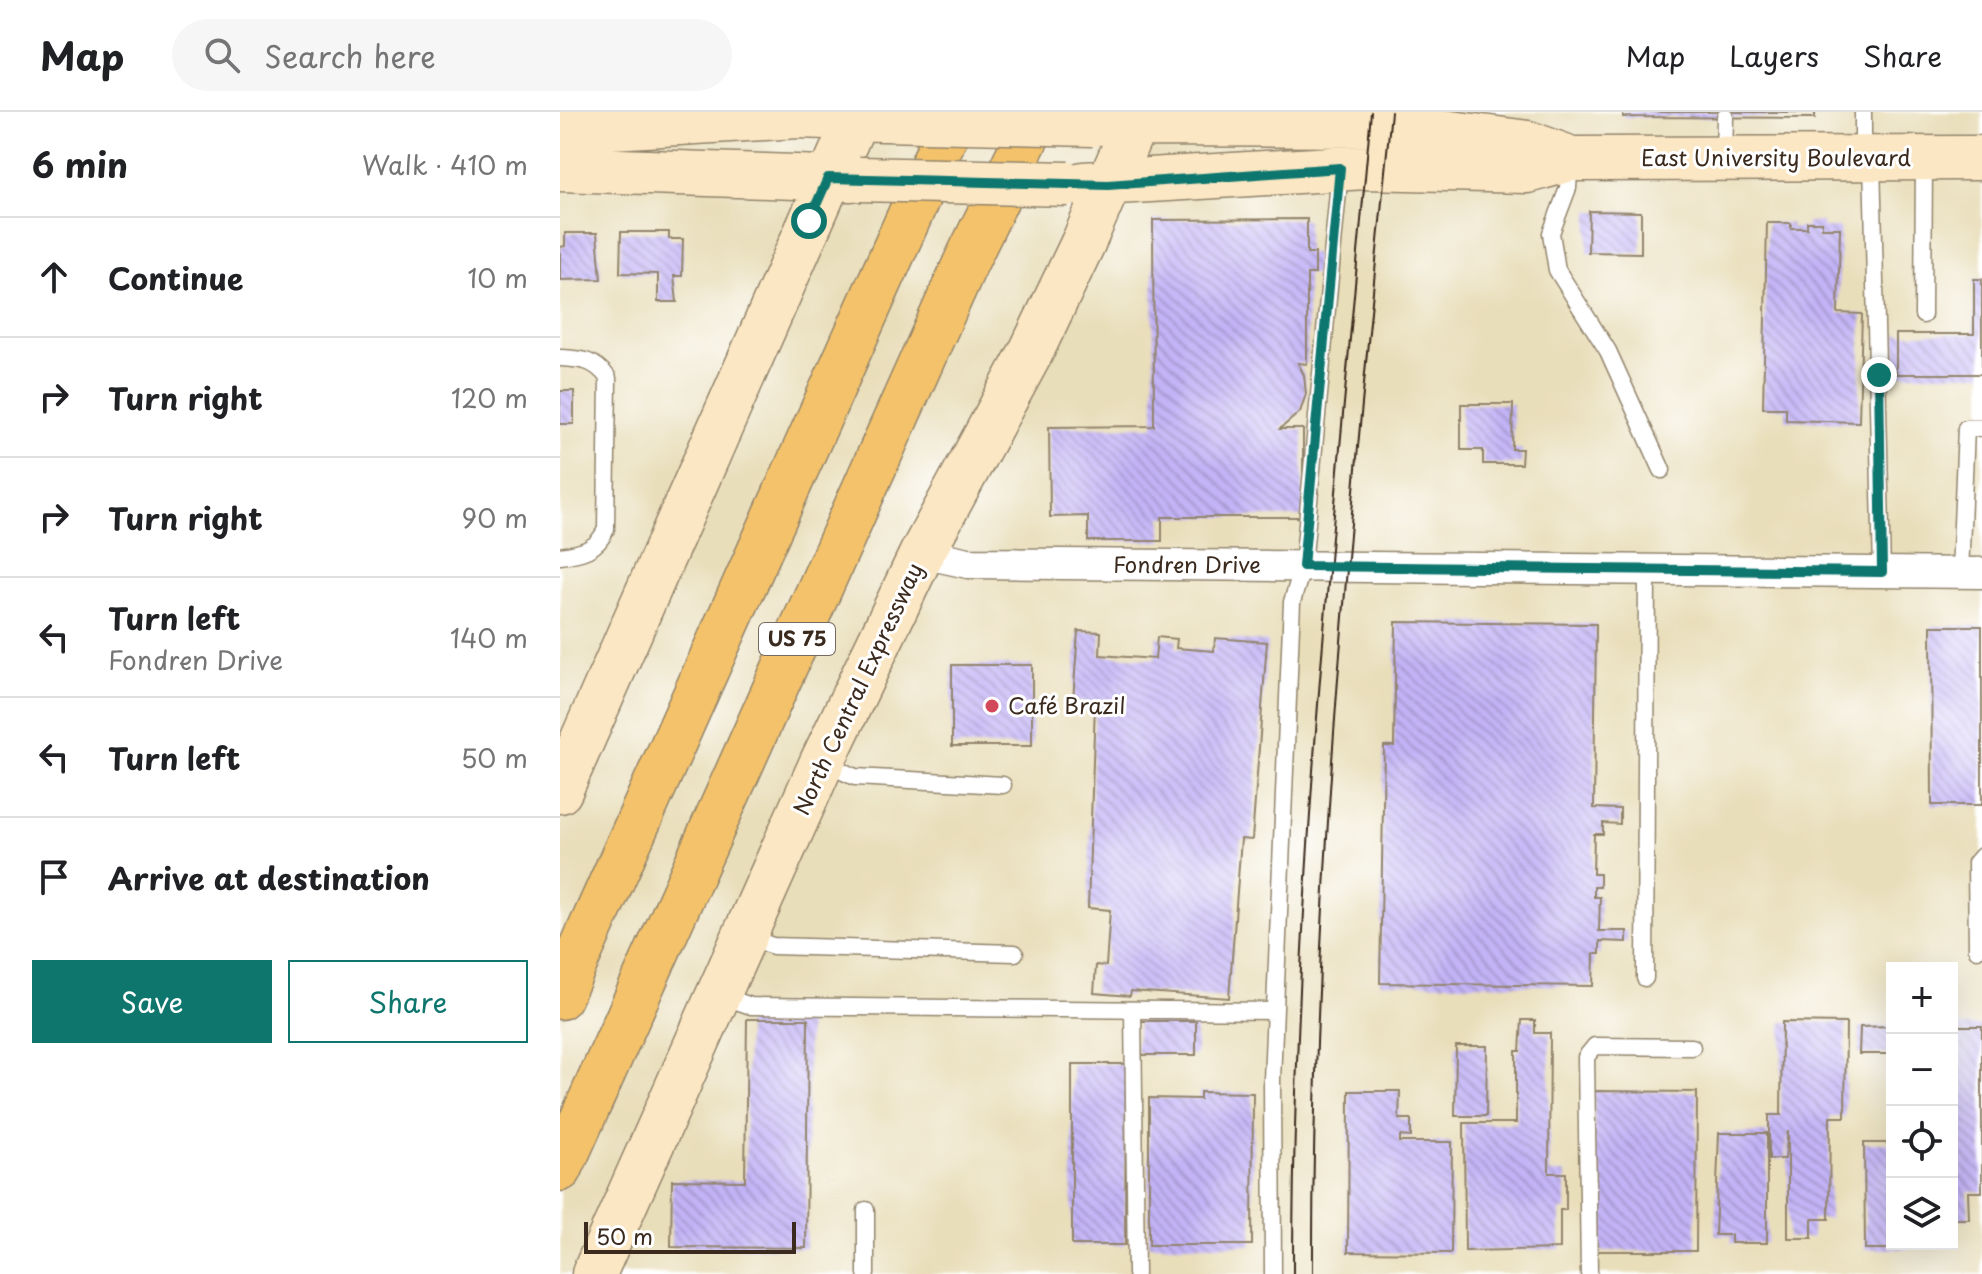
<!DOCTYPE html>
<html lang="en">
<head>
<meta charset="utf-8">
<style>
  :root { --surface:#fff; --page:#f6f6f6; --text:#202124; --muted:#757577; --line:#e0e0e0; --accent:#0f766e }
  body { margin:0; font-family:"Playpen Sans",sans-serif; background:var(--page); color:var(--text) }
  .controls { position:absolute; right:24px; bottom:24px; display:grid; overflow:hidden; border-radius:0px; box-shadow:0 8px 32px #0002 }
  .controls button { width:72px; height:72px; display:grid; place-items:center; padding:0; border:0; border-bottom:2px solid var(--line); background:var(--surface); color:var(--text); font:40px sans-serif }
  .scale { position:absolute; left:24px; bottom:20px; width:212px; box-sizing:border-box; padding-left:8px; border:4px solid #3b2a1e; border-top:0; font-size:22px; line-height:28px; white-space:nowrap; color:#3b2a1e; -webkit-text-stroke:6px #fff; paint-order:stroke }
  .stop { position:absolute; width:24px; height:24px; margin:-18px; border:6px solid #0f766e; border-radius:50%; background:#fff }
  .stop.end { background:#0f766e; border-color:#fff; box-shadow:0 2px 8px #0008 }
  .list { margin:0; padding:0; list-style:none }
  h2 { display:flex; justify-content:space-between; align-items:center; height:104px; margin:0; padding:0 32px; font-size:34px }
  h2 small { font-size:26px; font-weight:400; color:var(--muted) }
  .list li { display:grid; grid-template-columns:52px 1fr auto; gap:24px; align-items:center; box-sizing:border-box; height:120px; padding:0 32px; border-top:2px solid var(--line) }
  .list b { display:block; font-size:30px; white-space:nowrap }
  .list p { margin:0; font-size:26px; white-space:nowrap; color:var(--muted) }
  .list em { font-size:26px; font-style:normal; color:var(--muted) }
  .actions { display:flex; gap:16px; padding:24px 32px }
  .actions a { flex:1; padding:18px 0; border:2px solid var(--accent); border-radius:0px; text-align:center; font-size:28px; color:var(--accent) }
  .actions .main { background:var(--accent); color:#fff }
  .icon { flex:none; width:44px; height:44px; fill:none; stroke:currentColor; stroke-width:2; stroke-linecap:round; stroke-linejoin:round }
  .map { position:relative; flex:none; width:1422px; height:1162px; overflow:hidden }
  header { display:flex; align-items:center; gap:48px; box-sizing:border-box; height:112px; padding:0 40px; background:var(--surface); border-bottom:2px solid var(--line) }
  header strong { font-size:38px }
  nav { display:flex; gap:44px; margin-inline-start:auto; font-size:28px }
  .search { width:560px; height:72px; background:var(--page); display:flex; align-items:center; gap:20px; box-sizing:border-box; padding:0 28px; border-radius:44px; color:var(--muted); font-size:30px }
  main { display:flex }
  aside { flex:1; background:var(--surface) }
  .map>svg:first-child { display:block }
  .building { fill:url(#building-back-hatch) }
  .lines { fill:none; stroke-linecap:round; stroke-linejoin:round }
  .lane-casing { stroke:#92846c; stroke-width:19 }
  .street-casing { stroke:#92846c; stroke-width:33 }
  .secondary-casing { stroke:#92846c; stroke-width:47 }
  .highway-casing { stroke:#92846c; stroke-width:47 }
  .lane { stroke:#fff; stroke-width:16 }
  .street { stroke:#fff; stroke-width:30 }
  .secondary { stroke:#fbe7c3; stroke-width:44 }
  .highway { stroke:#f4c26a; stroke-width:44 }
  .tram { stroke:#3b2a1e; stroke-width:2 }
  .secondary-bridge-casing { stroke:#92846c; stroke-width:47; stroke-linecap:butt }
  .secondary-bridge { stroke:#fbe7c3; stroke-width:44 }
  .route { stroke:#0f766e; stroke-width:10 }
  .poi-dot { fill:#d1495b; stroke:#fff; stroke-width:3 }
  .labels { text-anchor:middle; stroke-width:6; stroke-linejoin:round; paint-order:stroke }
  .shield { fill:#fff; stroke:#766a62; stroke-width:2 }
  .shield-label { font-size:20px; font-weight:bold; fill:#3b2a1e }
  .street-label { font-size:22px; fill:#3b2a1e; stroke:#fff }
  .poi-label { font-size:22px; fill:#3b2a1e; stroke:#fff; text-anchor:start }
</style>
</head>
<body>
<header>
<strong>Map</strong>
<div class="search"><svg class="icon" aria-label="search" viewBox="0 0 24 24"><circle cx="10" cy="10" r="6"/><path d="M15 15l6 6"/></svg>Search here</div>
<nav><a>Map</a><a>Layers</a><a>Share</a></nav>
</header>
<main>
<aside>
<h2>6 min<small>Walk · 410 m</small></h2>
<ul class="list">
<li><svg class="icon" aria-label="ahead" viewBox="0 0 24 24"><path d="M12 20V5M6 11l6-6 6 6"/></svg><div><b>Continue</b></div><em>10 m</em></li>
<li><svg class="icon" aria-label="right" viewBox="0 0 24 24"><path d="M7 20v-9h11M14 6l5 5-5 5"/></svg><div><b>Turn right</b></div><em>120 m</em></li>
<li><svg class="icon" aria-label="right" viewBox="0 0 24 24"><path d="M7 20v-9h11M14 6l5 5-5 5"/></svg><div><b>Turn right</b></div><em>90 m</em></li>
<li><svg class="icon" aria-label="left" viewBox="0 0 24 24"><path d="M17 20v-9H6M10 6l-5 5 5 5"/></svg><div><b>Turn left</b><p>Fondren Drive</p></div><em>140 m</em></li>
<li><svg class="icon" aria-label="left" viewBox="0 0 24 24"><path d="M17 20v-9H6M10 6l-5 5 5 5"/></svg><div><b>Turn left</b></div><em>50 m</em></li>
<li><svg class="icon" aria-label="arrive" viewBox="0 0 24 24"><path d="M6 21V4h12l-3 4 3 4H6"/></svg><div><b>Arrive at destination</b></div></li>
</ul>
<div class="actions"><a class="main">Save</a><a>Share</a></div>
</aside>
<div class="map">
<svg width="1422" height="1162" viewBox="0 0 1422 1162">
  <defs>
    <pattern id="building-back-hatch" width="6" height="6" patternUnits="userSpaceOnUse" patternTransform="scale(2)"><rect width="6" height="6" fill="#c3b4f7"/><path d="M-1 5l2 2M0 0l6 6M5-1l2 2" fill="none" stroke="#a093c7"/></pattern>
  </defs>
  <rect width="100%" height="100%" fill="#fff"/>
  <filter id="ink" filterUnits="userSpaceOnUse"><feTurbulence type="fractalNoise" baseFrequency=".0125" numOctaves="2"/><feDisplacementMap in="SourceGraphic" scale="16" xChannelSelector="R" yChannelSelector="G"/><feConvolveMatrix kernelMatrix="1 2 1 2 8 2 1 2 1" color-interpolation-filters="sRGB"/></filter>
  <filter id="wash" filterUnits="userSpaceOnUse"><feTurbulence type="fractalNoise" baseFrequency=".006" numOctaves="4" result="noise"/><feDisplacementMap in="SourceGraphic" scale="32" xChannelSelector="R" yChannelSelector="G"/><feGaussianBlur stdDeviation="1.8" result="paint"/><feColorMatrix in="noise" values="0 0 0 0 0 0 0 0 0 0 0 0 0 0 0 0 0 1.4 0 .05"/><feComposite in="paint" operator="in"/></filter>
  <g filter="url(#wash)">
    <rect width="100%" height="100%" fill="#e9deba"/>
    <g id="blocks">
      <path class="building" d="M1063 0H1255V6L1063 5Z
        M1029 99 1081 100V141L1028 140Z
        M747 107V141H755V162H747V252L738 251 744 263 746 282 740 300 720 317H743V405H602V429H528V404L490 405 489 315 594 314 593 108Z
        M1247 110H1262V116H1280L1278 201 1302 202 1299 310 1226 308V296H1203L1207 111H1231V116H1247Z
        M61 120H109V127H123L122 164H114L117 190H98V162L60 161Z
        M5 121H37L41 167 0 168V135L5 134Z
        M1414 167H1422V262H1336V222H1414Z
        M0 279H14V312H0Z
        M901 292H953L952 337H962L961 352H923V338H901Z
        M836 510 1036 512 1034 696 1060 697V712L1043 711V722H1034L1033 762H1040V775H1034V785H1040L1039 819H1067V830L1040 829V842H1034L1033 874 820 871 824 634H834Z
        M1371 514H1422V693H1372Z
        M518 519 541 520 540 543 595 547 597 525 617 527 616 536 654 539 655 526 707 530 692 728 681 727 669 886 571 879 570 884 534 881 536 853 546 854 550 798 528 796 535 591 513 589Z
        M392 553H472V634H392Z
        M187 907H248L246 1136 111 1135 112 1068 185 1069Z
        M962 908H975V921H990L989 1061H1006V1098H1000V1137L905 1139 904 1011H956V939H960Z
        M578 909H636V943H584L576 939Z
        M1222 910 1286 911 1285 1005H1270L1269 1107H1252V1126H1228V1018L1225 1047H1209V1003H1221Z
        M1332 914V942H1299L1300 915Z
        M1392 914H1422V1080H1408L1409 1107H1392Z
        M896 934H927L926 1004H895Z
        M512 952H566L565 1133H512Z
        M789 979H840L839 1007H851V1025L840 1024V1030H892L891 1141 788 1140Z
        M1034 979 1137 980 1136 1139H1033Z
        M640 980 693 981 692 1133H589V986L640 987Z
        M1159 1021H1207V1131H1171V1123H1155Z
        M1304 1031H1332V1132H1348V1137H1305Z"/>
    </g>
  </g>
  <g filter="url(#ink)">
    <use href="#blocks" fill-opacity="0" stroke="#92846c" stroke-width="2"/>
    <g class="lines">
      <g class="lane-casing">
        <path id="lane" d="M1164 45 1165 5
          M1303 46V0
          M1312 47 1322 460
          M1010 48 1008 76 991 121 997 158 1048 239 1102 358
          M1363 203 1364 49
          M0 246C22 247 35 248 48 266L46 417C37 438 22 441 0 444
          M1400 461 1406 316H1422
          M264 651 295 665 443 673
          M186 825 213 834 455 841
          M1417 838 1416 751 1422 744
          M1085 866 1087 458
          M159 883 191 894 715 899
          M573 898 576 1162
          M306 1162V1098
          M713 1162 712 968 732 490 743 454 780 58
          M1029 1162 1026 945 1035 934 1132 935"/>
      </g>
      <g class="street-casing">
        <path id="street" d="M362 441 408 451 1422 461"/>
      </g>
      <g class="secondary-casing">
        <path id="secondary" d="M548 12 829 13 968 31 1004 44
          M0 18 238 4 322 7
          M0 57 292 67
          M523 72 806 55 967 59 1010 47 1422 46
          M0 679 299 0
          M34 1162 262 650 362 441 471 240 524 129 580 0"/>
      </g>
      <g class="highway-casing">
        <path id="highway" d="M0 885 396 0
          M0 1057 405 152 479 0"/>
      </g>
      <use href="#lane" class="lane"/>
      <use href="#street" class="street"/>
      <use href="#secondary" class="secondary"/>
      <use href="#highway" class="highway"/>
      <path class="tram" d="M733 1162C733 773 776 387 811 0
        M753 1162C752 774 792 386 831 0"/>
      <g class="secondary-bridge-casing">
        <path id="secondary-bridge" d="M324 7 533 12
          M299 67 508 72"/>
      </g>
      <use href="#secondary-bridge" class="secondary-bridge"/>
    </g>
  </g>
  <g class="lines" filter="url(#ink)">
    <path class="route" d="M249 109 268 66 548 73 780 56 743 454 1322 460 1319 263"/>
  </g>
  <circle class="poi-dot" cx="432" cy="594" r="8"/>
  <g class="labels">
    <rect class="shield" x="199" y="511" width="76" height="32" rx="6"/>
    <g class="shield-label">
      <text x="237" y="534">US 75</text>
    </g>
    <g class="street-label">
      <text x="1216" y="54">East University Boulevard</text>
      <text x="627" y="461">Fondren Drive</text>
      <text transform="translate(298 577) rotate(-65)" y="8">North Central Expressway</text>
    </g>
    <g class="poi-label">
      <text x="448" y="602">Café Brazil</text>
    </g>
  </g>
</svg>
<div class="controls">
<button>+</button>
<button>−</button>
<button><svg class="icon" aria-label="locate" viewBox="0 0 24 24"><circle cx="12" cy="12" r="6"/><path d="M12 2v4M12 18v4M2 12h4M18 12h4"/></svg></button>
<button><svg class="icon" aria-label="layers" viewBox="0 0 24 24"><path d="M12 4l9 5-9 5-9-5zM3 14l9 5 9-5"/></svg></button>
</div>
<div class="scale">50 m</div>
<div class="stop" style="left:249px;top:109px"></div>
<div class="stop end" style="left:1319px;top:263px"></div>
</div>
</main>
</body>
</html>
